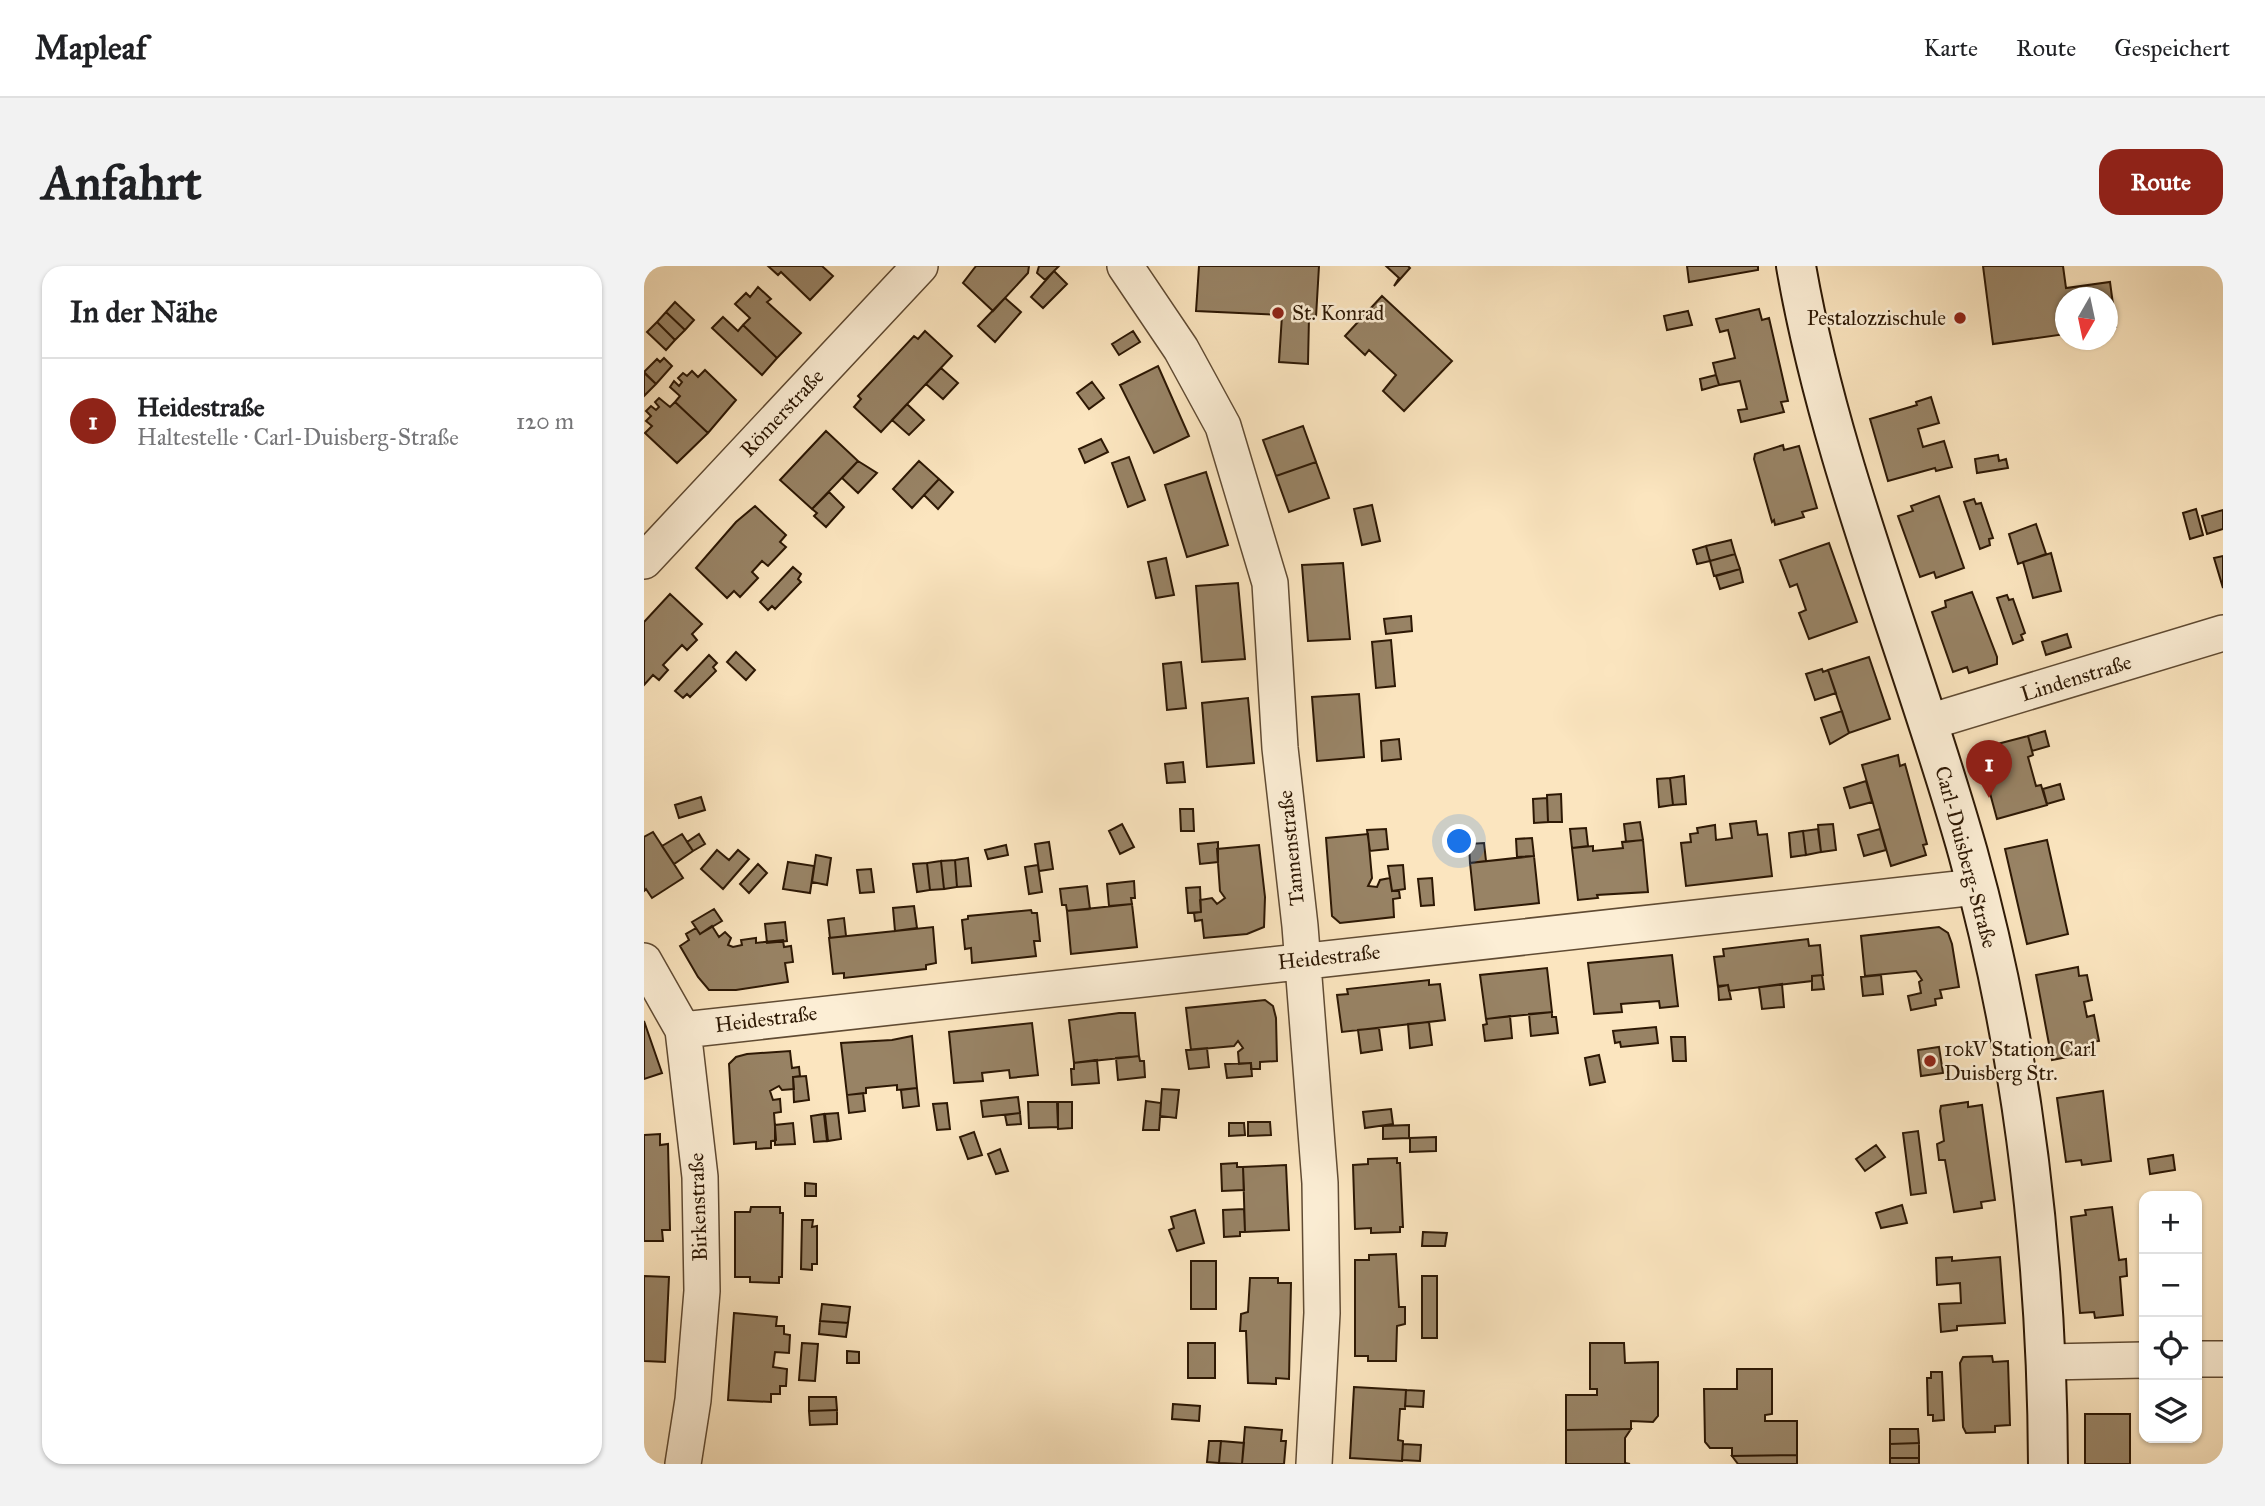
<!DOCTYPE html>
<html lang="de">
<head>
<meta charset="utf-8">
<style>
  :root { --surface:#fff; --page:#f2f2f2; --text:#202124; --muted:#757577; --line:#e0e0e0; --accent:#8f2418 }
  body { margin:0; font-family:"IM FELL Great Primer",serif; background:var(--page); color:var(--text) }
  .controls { position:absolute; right:21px; bottom:21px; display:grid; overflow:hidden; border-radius:14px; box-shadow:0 2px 5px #0004 }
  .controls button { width:63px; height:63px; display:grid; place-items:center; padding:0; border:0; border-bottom:2px solid var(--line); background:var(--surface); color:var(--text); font:35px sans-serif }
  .compass { position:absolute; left:1411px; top:21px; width:63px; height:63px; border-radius:50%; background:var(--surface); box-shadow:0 2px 5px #0004; rotate:189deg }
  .you { position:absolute; left:816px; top:576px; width:24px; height:24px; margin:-18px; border:5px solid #fff; border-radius:50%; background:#1a73e8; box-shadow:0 0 0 10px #1a73e833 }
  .badge { display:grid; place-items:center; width:46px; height:46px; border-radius:50%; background:var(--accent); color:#fff; font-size:23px; font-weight:700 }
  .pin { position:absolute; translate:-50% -58px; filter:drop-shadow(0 2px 4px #0008) }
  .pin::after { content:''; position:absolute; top:37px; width:24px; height:21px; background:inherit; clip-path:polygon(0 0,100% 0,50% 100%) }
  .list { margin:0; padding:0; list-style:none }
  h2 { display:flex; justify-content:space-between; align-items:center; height:91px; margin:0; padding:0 28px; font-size:30px }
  h2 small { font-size:23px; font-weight:400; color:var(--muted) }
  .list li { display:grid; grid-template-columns:46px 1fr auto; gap:21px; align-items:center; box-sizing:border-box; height:126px; padding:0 28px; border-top:2px solid var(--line) }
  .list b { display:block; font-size:26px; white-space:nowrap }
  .list p { margin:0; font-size:23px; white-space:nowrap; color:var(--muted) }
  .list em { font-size:23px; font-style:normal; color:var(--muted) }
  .icon { flex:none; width:38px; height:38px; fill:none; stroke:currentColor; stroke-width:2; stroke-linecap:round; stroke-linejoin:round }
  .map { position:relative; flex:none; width:1579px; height:1198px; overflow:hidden; border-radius:21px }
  header { display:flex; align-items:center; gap:42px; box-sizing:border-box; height:98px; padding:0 35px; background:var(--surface); border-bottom:2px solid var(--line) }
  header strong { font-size:33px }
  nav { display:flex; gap:38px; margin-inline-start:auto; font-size:24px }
  .intro { display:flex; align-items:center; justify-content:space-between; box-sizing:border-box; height:168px; padding:0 42px }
  h1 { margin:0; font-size:49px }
  .button { padding:18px 32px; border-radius:21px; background:var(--accent); color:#fff; font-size:24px; font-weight:700 }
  main { display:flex; gap:42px; padding:0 42px }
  aside { flex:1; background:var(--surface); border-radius:21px; box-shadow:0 2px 5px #0004 }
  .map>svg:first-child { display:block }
  .building { fill:#988365; stroke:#2d1804; stroke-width:2 }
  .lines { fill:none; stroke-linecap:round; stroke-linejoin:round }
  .street-casing { stroke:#604b33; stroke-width:38 }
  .secondary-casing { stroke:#2d1804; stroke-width:42 }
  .street { stroke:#fceed5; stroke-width:35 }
  .secondary { stroke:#fceed5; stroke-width:38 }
  .poi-dot { fill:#8f2418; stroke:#fceed5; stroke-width:2.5 }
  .labels { text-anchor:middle; stroke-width:5; stroke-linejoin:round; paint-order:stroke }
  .poi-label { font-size:21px; fill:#2d1804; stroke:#fceed5; text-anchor:start }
  .street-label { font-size:21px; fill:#2d1804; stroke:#fceed5 }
</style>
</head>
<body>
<header>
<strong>Mapleaf</strong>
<nav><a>Karte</a><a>Route</a><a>Gespeichert</a></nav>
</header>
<div class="intro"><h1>Anfahrt</h1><a class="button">Route</a></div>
<main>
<aside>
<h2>In der Nähe<small></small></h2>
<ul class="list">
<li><span class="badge">1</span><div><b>Heidestraße</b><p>Haltestelle · Carl-Duisberg-Straße</p></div><em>120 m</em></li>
</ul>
</aside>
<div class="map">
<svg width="1579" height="1198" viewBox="0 0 1579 1198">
  <rect width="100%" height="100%" fill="#fbe5bf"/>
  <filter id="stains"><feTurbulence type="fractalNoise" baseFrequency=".00286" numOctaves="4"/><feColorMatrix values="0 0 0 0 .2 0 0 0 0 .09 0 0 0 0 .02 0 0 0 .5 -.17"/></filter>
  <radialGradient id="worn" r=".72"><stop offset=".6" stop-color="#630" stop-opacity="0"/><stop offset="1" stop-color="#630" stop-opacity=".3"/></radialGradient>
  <path class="building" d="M124 0H178L189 10 166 34 137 6 134 9Z
    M332 0H385L384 7 349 45 319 17Z
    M395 0H415L401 14 393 7Z
    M555 0H675L672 51H665L664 98 635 96 638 49 552 45Z
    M742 0H764L766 2 750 20 755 12Z
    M1043 0H1114V4L1045 16Z
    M1339 0H1419L1422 22 1466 16 1472 61 1464 62V32H1422V68L1349 78Z
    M410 5 423 18 399 42 387 31Z
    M114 21 127 33 123 36 157 67 133 92 99 59 106 52 91 38 102 27 106 31Z
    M738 30 808 95 760 145 739 125 752 109 725 84 721 89 701 70Z
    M361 32 377 46 351 76 334 60Z
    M31 36 50 54 41 64 22 46Z
    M1115 43 1118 54 1125 52 1144 135 1137 136 1140 146 1097 156 1094 144 1103 143 1096 115 1075 119 1072 109 1069 97 1091 92 1084 64 1076 66 1072 53Z
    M1044 45 1048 59 1023 64 1020 50Z
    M22 46 41 64 31 74 13 56Z
    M79 51 94 65 99 59 133 92 118 109 68 62Z
    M13 56 31 74 22 84 3 66Z
    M281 65 308 90 237 166 210 141 217 133 214 130 270 70 274 73Z
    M489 65 496 76 475 89 468 78Z
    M20 92 28 100 12 118 0 106 13 93 16 96Z
    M514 100 545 170 510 187 476 119Z
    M297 102 314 117 299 133 282 118Z
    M61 104 92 134 64 167 31 136 36 130 26 121 30 115 35 120 38 116 34 112 39 107 43 110 48 105 54 111Z
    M0 107 12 118 0 130Z
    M1072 109 1075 119 1058 124 1056 113Z
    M448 116 460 132 445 143 433 127Z
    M1287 131 1295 157 1274 163 1279 181 1300 175 1308 201 1292 205 1291 202 1244 215 1226 153 1273 139 1272 136Z
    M15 132 26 141 31 136 64 167 33 197 1 167 8 160 2 155 7 150 2 145 7 140 12 144 15 141 11 136Z
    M263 138 280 154 265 169 248 154Z
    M659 160 672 196 632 210 619 174Z
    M182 165 214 195 168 243 136 214Z
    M457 173 464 186 441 197 435 183Z
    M1139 179 1140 184 1155 180 1173 242 1158 246 1160 251 1131 259 1130 254 1128 256 1110 193 1111 188Z
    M1354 189 1355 195 1362 193 1364 202 1333 207 1331 193Z
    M485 191 501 234 484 241 468 197Z
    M214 195 233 207 214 227 198 212Z
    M275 195 295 213 268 242 249 223Z
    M672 196 685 232 645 246 632 210Z
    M562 206 584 279 543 291 521 219Z
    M295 213 309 226 294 243 280 229Z
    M185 226 200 241 182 261 170 250 173 247 168 243Z
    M1295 230 1320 302 1292 312 1290 306 1276 311 1254 250 1269 245 1267 240Z
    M1330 233 1332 238 1337 237 1349 272 1345 273 1346 279 1336 283 1320 236Z
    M728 239 736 275 718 279 710 243Z
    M111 240 142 269 136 276 142 281 124 300 118 295 108 306 114 312 96 331 90 325 83 332 52 302 92 256Z
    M1552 243 1559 269 1546 273 1539 247Z
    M1579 244V263L1563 268 1558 250Z
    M1392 258 1402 288 1374 298 1365 268Z
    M1087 274 1091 288 1066 295 1062 280Z
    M1185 277 1213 356 1165 373 1155 347 1162 344 1153 318 1146 321 1136 294Z
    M1062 280 1066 295 1053 298 1049 284Z
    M1407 287 1417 325 1389 332 1379 296Z
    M1091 288 1096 303 1070 310 1066 295Z
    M1579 290V322L1570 292Z
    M522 292 530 329 512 332 504 296Z
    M699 297 706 373 664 375 658 299Z
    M149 301 157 308 154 313 157 316 131 343 128 340 124 344 116 336Z
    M1096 303 1099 316 1076 323 1072 310Z
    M594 317 601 393 558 396 552 320Z
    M1328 326 1353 391V398L1325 407 1323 401 1309 406 1288 346 1302 341 1301 335Z
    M26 328 58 358 48 368 53 374 43 384 38 379 19 399 24 404 15 414 9 409 0 419V356Z
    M1363 329 1365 334 1369 333 1381 367 1377 369 1379 374 1369 378 1353 332Z
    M767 350 768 365 742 368 740 353Z
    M1423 368 1427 381 1402 389 1398 376Z
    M747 374 751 420 732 422 728 376Z
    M92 386 111 404 102 414 83 396Z
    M65 389 73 397 69 401 72 405 46 431 43 428 39 432 31 425Z
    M1225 391 1246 453 1205 467 1184 404Z
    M537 396 542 442 523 444 519 398Z
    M1178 403 1179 406 1184 404 1192 427 1171 434 1162 408Z
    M715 428 720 491 673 495 668 431Z
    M604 432 610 497 563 501 558 437Z
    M1198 445 1205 467 1186 478 1177 452Z
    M1401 465 1405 480 1388 485 1384 470Z
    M1384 470 1389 489 1384 491 1392 520 1397 519 1403 539 1353 553 1334 483Z
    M755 473 757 493 738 495 737 475Z
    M1254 489 1256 500 1261 498 1283 578 1279 579 1282 589 1247 600 1218 499Z
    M539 496 541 516 523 517 521 498Z
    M1040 510 1042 538 1029 539 1026 512Z
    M1026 512 1029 539 1015 541 1013 513Z
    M1222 515 1228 536 1206 542 1200 522Z
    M1416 518 1420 533 1403 538 1399 523Z
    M917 528 918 556H904L903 529Z
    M57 531 61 544 35 552 31 539Z
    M903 532 904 556 890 557 889 533Z
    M536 543H549L550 565H537Z
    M1112 555 1114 569 1123 568 1128 610 1042 620 1037 577 1047 576 1046 568 1054 567 1053 562 1071 559 1072 574 1088 572 1086 558Z
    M996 556 999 574 982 576 980 558Z
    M478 558 490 581 476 588 465 565Z
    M1189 558 1192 584 1177 586 1174 559Z
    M942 562 944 580 928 582 926 563Z
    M742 563 744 583 726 585 723 564Z
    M1174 563 1177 586 1162 589 1159 565Z
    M1236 563 1242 584 1220 590 1214 569Z
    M1159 565 1162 589 1147 591 1145 567Z
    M9 566 39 612 8 632 2 623 0 625V571Z
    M38 568 49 585 30 598 18 580Z
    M55 568 61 578 49 585 43 576Z
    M724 568 728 612 724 620 733 621 736 614 746 612 748 625H755L756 632 749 633 750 651 696 657 688 650 682 572Z
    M888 572 890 590 873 591 872 573Z
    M999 574 1004 626 953 629 954 632 934 634 928 582 949 580V585L979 582 978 576Z
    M1403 574 1424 668 1383 678 1361 583Z
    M405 576 409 603 395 605 391 578Z
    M574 576V596L556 598 554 578Z
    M840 577 842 595 826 597 825 578Z
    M362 579 364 589 344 593 341 584Z
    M615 579 621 631 620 661 603 668 560 672 558 654 551 655 550 647 557 646 556 634 568 632 573 638 581 632 576 625 573 583Z
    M73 584 85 594 94 584 105 593 79 623 57 603Z
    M172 589 187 592 183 619 168 616Z
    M890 590 895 637 831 644 826 597Z
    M324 592 327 620 313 621 311 594Z
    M311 594 313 621 300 623 297 595Z
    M297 595 300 623 286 624 283 597Z
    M144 596 170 600 166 627 139 623Z
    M283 597 286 624 273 626 269 598Z
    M114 598 123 607 105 627 96 618Z
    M394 599 398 626 385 628 381 601Z
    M759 599 761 623 748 625 744 600Z
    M227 603 230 626 216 627 213 604Z
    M788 612 790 639 777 640 774 613Z
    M490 615 491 632H487L488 638 465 640 463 618Z
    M443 620 446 643 423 645 422 639H418L416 623Z
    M556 621 557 646 544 647 542 622Z
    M488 638 493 681 427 688 423 645Z
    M270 640 273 662 251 665 249 642Z
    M70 643 78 655 56 668 48 656Z
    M387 644 388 647H393L396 675H390L392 690 328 697 327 682 321 683 318 654 324 653V650Z
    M200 652 202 670 186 672 184 654Z
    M141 656 143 675 123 677 121 658Z
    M68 660 75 671 81 666 87 672 84 679 89 681 98 679 97 674 112 672V677L139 674 140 681 147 680 149 696 141 697 144 716 92 724H65L54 711 36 680 45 674 42 668 52 662 56 668Z
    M289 661 292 697 282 699V703L200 712V707L189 708 185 672Z
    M1295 661 1304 667 1308 678 1315 721 1296 724 1298 732 1291 733 1292 739 1267 744 1264 730 1277 727 1275 716 1278 714 1272 705 1221 710 1217 670Z
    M1164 673 1165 680 1176 679 1179 709 1168 710V715L1085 725 1084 719 1074 721 1070 691 1080 690 1079 683Z
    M1028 689 1034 740 1016 742 1015 735 977 738 978 746 950 748 944 697Z
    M1434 701 1435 710 1443 709 1448 734 1440 736 1443 751 1450 749 1455 775 1447 776 1449 786 1408 794 1392 709Z
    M903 702 908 746 842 753 836 709Z
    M1178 709 1180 723 1168 724V710Z
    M1237 709 1239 728 1219 730 1217 711Z
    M785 714V719L796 718 801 754 698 766 693 729 704 728 703 723Z
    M1138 718 1140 741 1118 743 1115 721Z
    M1084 719 1087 733 1075 734 1074 720Z
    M621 734 629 740 632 752 633 795 616 796V803H607V797L595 798 594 786 599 782 594 775 590 780 547 784 542 742Z
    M908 746V751H912L914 767 887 770 885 748Z
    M475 747H491L495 790 430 797 425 754Z
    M866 750 868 772 841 775 839 759 843 758 842 753Z
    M0 755 18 807 0 813Z
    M785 756 788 779 766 782 764 758Z
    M388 757 394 809 366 812 365 804 338 807 339 815 310 817 305 766Z
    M1012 761 1014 777 977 781 976 776 971 777 969 765Z
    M735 762 738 784 717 787 714 764Z
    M268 770 273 822 253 824V819L222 822V827L203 829 197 777 248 774Z
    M1027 771H1041L1042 795H1029Z
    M1295 781 1299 807 1277 810 1274 784Z
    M563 782 565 801 545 803 542 784Z
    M146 785 148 802 155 801 156 810 149 811 150 823 138 824 135 820 126 825 129 834 136 833 137 846 130 847 132 874 127 875V882L112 883V876L90 878 85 798 92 791 103 788Z
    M955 789 961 816 946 819 941 792Z
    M495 790 496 795H500L501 811 474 814 472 792Z
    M453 794 455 817 428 819 427 803H430V797Z
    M607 797 608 810 583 812 581 798Z
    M162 810 165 834 150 836 149 811Z
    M273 822 275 840 259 842 257 824Z
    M518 823 535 824 532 852 516 850Z
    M1459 825 1467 895 1438 899 1437 894 1422 896 1413 832Z
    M219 827 221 845 205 847 203 829Z
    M374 831 376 847 339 851 337 835Z
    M502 835 517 837 515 864H499Z
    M384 836H413L414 861 385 862Z
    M414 836H428V862L414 863Z
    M1324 836V841L1338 839 1351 934 1337 936 1338 942 1310 946 1301 894H1295L1293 878 1300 875 1296 845 1297 840Z
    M303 837 306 863 293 864 289 838Z
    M747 843 749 858 721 862 719 846Z
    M194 847 197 873 184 875 181 848Z
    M376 847 377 858 363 859 361 849Z
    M180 848 183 875 170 876 167 850Z
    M604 856H626L627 869 604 870Z
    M149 857 151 878 131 879V859Z
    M585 857H600L601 869 585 870Z
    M765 859V872L739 873V860Z
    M1274 865 1282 927 1267 929 1259 867Z
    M330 866 338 889 324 893 316 871Z
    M16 868V879L24 878 26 964H18L19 975H0V869Z
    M792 871V885L766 886V872Z
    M1232 879 1241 891 1221 905 1212 893Z
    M356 883 364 905 352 908 344 888Z
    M1529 889 1531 904 1506 908 1504 893Z
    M753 892V897H756L759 961H756V966L727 967V962L711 963 709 899 724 898V893Z
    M593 897V901H599L600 924 578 925 577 898Z
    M642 899 645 964 601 966 599 901Z
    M161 917 172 918V930H161Z
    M1258 939 1263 957 1237 962 1232 947Z
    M107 941H136V947H139L138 1011H135V1017L106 1016V1011H91V946H106Z
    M1468 941 1475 994 1482 993 1483 1010 1476 1011 1479 1049 1451 1052 1450 1046 1436 1047 1427 951 1442 949 1441 944Z
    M600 943 601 966H596V970L580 971 579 944Z
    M551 944 560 977 533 985 525 964 530 962 527 951Z
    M158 954H169L168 961 173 960V998H168V1004L157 1003Z
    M779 966 803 967 801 980H778Z
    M752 988 755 1041H761V1058L753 1060 752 1095H724V1090H711V994H725V989Z
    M1308 991V995L1356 991 1361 1057 1313 1060V1064L1297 1066 1295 1038 1317 1037 1316 1017 1293 1019 1292 992Z
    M547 995H572V1043H547Z
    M0 1010 25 1011 21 1096 0 1095Z
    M778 1010H793V1072H778Z
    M606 1012H634V1017H647L645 1113 632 1112V1118L604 1117 602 1065H596L597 1048 604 1046Z
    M178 1038 206 1041 204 1057 176 1055Z
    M90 1047 133 1051 132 1060H140V1068L146 1069 145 1087 131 1086 129 1101 143 1103 142 1120H136V1128H127V1136L84 1134Z
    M176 1055 204 1057 202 1071 175 1068Z
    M158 1077 174 1078 171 1115 155 1114Z
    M544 1077H571V1112H544Z
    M946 1077H980L981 1097 1014 1096V1150L1009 1156 987 1155V1163L922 1164V1129H953V1123H946Z
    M203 1085 215 1086V1097H203Z
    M1348 1090 1349 1096 1364 1095 1366 1159 1351 1160V1166L1322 1167 1319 1161 1316 1097 1319 1091Z
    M1093 1103H1128V1148L1121 1149V1155H1153V1189L1088 1190V1182H1066L1061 1176 1060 1123H1093Z
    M1287 1106H1298L1300 1154 1289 1155V1149H1284L1283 1112H1287Z
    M710 1121 762 1124 761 1143H756L754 1174 759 1175 758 1195 706 1192Z
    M762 1124 780 1125 779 1141 761 1140Z
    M165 1131H192L193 1144 165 1145Z
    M529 1138 556 1140 555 1155 528 1153Z
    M193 1144V1158L166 1159 165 1145Z
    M1441 1148H1486V1198H1441Z
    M601 1161 638 1164 637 1175H642L640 1198H598Z
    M987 1163 981 1172V1197L986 1198H922V1164Z
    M1246 1163H1274L1275 1177 1246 1178Z
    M565 1175H577L575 1197 563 1196Z
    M577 1175 600 1177 598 1198 575 1197Z
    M1275 1177V1192H1246V1178Z
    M759 1178 777 1179 776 1195 758 1194Z
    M1153 1189V1198H1094L1088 1190Z
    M1246 1192H1275V1198H1246Z"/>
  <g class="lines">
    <g class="street-casing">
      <path id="street" d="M481 0 537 83 579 160 626 317 636 482 656 660 676 917 678 1047 670 1198
        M0 295 276 0
        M1285 456 1579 367
        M0 695 39 764 56 911 58 1025 49 1134 39 1198
        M39 764 1332 621
        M1553 1093H1579
        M1403 1096 1500 1094"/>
    </g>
    <g class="secondary-casing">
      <path id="secondary" d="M1152 0C1187 201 1269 391 1324 587 1379 785 1403 993 1404 1198"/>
    </g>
    <use href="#street" class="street"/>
    <use href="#secondary" class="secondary"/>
  </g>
  <g class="poi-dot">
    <circle cx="634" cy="47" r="7"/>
    <circle cx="1316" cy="52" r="7"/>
    <circle cx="1286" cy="795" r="7"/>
  </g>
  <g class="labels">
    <g class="poi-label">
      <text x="648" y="54">St. Konrad</text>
      <text x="1302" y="59" text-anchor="end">Pestalozzischule</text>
      <text x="1300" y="790">10kV Station Carl<tspan x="1300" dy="24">Duisberg Str.</tspan></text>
    </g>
    <g class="street-label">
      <text transform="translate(138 147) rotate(-47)" y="7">Römerstraße</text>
      <text transform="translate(1432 412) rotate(-17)" y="7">Lindenstraße</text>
      <text transform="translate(647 582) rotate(-96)" y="7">Tannenstraße</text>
      <text transform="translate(1322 591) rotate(75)" y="7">Carl-Duisberg-Straße</text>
      <text transform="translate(685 691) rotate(-6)" y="7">Heidestraße</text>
      <text transform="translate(122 753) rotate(-7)" y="7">Heidestraße</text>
      <text transform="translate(54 941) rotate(-92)" y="7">Birkenstraße</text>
    </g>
  </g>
  <rect width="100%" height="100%" filter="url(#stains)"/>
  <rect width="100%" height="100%" fill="url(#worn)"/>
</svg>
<div class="controls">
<button>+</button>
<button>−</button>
<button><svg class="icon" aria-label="locate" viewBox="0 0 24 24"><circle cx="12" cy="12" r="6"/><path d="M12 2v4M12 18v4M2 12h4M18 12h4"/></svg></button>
<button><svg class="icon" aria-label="layers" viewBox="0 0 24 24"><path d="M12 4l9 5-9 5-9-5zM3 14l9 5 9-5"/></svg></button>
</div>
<svg class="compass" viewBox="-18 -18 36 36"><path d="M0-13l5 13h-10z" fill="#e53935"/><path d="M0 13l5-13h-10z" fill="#757577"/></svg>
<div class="you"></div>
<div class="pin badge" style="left:1345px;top:532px">1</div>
</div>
</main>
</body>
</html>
